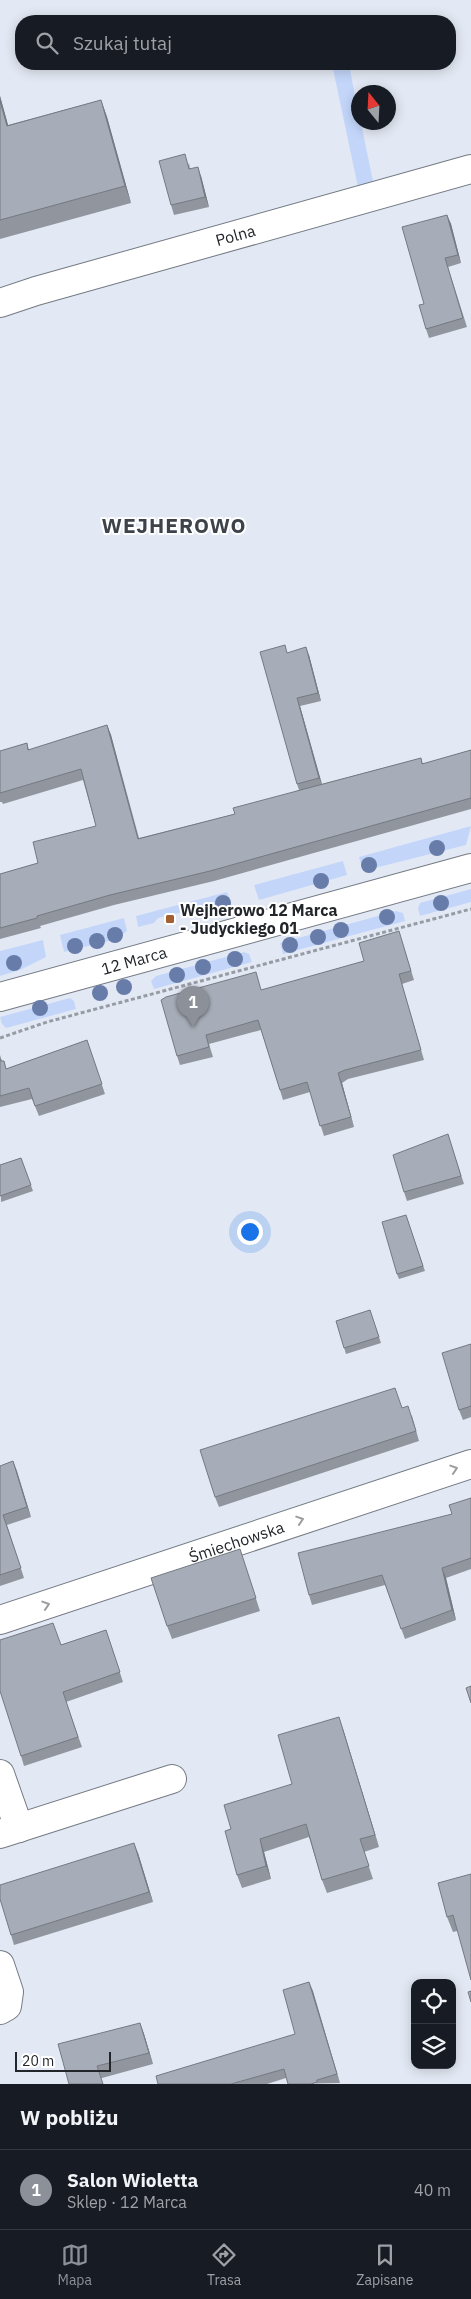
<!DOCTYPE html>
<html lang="pl">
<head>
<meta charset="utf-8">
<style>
  :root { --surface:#171b24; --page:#242831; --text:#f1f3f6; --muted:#9ea1a6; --line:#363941; --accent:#8c9099 }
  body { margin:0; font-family:"IBM Plex Sans",sans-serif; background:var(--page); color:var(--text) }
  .controls { position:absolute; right:15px; bottom:15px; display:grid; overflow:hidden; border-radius:10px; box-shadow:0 2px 12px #0003 }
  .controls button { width:45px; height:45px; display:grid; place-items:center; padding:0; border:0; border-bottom:1px solid var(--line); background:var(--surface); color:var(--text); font:25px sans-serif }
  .compass { position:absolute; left:351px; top:85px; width:45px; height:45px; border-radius:50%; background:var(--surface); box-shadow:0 2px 12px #0003; rotate:342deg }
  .scale { position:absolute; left:15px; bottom:12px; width:96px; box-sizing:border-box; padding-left:5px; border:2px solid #222529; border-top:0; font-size:14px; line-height:18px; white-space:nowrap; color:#222529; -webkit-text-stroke:4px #fff; paint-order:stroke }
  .you { position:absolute; left:249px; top:1231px; width:18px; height:18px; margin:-12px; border:4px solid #fff; border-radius:50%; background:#1a73e8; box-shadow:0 0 0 8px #1a73e833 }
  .badge { display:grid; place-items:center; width:32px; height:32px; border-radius:50%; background:var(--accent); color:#fff; font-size:16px; font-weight:700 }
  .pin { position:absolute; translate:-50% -41px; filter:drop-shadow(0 1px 2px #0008) }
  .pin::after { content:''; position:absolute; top:26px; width:18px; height:15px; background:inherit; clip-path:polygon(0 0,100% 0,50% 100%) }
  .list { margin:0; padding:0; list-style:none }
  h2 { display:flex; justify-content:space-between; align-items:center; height:65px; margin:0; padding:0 20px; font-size:21px }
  h2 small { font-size:16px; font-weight:400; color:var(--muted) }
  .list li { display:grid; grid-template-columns:32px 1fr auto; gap:15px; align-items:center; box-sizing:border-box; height:80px; padding:0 20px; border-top:1px solid var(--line) }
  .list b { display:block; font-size:19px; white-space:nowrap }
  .list p { margin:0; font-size:16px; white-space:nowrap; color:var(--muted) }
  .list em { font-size:16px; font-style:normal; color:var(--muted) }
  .icon { flex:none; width:28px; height:28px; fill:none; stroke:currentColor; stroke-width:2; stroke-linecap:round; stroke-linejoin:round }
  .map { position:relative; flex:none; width:471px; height:2084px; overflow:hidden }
  .search { position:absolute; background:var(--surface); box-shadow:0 2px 12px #0003; left:15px; right:15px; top:15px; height:55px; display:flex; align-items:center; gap:12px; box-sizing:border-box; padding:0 18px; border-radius:20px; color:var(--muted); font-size:19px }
  .sheet { height:145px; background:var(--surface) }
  nav { display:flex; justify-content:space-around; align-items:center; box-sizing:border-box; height:70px; border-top:1px solid var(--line); background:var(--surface); font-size:14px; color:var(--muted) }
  nav a { display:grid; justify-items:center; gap:2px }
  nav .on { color:var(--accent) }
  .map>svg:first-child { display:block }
  .grass { fill:#c3d6fa }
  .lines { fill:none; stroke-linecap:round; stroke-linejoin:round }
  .minor-casing { stroke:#747a84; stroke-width:30 }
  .path { stroke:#979ca4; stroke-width:3; stroke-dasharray:4 2.5; stroke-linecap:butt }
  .minor { stroke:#fff; stroke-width:28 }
  .tree { fill:#687ca9 }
  .wall { fill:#90959e }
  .shaded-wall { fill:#757981 }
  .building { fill:#a7adb8; stroke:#757981 }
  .oneway { stroke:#9c9d9f }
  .poi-dot { fill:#a35f30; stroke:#fff; stroke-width:2 }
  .labels { text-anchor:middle; stroke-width:4; stroke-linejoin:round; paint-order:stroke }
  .street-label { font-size:16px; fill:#222529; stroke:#fff }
  .poi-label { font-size:16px; font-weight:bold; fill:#222529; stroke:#fff; text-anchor:start }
  .district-label { font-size:21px; font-weight:bold; letter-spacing:1px; fill:#3d424b; stroke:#fff }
</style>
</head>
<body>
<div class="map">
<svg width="471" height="2084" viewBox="0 0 471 2084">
  <rect width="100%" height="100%" fill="#e3e9f4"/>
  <path class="grass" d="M332 64H349L358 112V122L361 123 374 186 359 192Z
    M471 826 466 845 363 871 359 857Z
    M343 861 347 875 259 900 254 885Z
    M471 889V902L420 916 418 908 420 903Z
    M227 892 233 909 225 911 208 906 158 918 154 923 138 927 136 916Z
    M396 911 403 913 405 921 283 954 280 943Z
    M124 918 127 931 117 939 64 952 60 935Z
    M43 940 46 957 20 970 0 976V951Z
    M244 952 249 954 252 962 154 989 151 981 156 976Z
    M70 998 74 1001 76 1009 6 1028 2 1024 0 1017Z"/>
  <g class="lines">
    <g class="minor-casing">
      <g id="minor">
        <path id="s1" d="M0 303 36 291 471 169"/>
        <path id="s2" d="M0 997 471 868"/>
        <path id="s3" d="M0 1620 471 1464"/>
        <path d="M0 1774 19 1828"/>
        <path d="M0 1834 172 1779"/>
        <path d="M0 1965 9 1992 7 2006 0 2010"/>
      </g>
    </g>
    <path class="path" d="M0 1038 47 1022 471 909"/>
    <use href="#minor" class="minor"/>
  </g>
  <g class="tree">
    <circle cx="437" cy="848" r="8"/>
    <circle cx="369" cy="865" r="8"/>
    <circle cx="321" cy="881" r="8"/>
    <circle cx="223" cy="903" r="8"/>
    <circle cx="441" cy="903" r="8"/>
    <circle cx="387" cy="917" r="8"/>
    <circle cx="341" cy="930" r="8"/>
    <circle cx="115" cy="935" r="8"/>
    <circle cx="318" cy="937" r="8"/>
    <circle cx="97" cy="941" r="8"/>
    <circle cx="290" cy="945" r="8"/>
    <circle cx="75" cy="946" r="8"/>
    <circle cx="235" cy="959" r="8"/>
    <circle cx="14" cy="963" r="8"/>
    <circle cx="203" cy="967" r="8"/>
    <circle cx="177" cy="975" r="8"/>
    <circle cx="124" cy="987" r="8"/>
    <circle cx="100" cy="993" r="8"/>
    <circle cx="40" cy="1008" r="8"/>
  </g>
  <path class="wall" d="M0 96 8 125 101 100 107 117 131 203 0 239Z
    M189 163 190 169 201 176 209 207 174 215 171 205Z
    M447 215 451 224 461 263 448 267 467 327 429 338 426 329 424 304Z
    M288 653 309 655 321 701 300 706 322 784 421 758 423 764 471 750V809L214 881 114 905 40 926 41 928 0 939V874L38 863 96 826 83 780 3 804 2 802H0V751L27 743 29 750 107 725 111 735 139 838 235 814 299 790 297 784Z
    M402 941 414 980 402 984 424 1060 348 1079 342 1083 354 1127 324 1136 310 1092 283 1100 261 1030 209 1044 213 1057 180 1065 177 1056 262 990 364 961Z
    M87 1040 105 1094 39 1116 32 1099 0 1107V1055L2 1061H4L6 1069Z
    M448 1134 464 1184 407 1201 404 1192Z
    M21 1158 33 1191 1 1202 0 1165Z
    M406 1215 425 1271 399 1279 397 1274Z
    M370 1310 381 1343 346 1354 336 1321Z
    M471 1344V1417L463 1420 459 1410Z
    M402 1408 412 1416 419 1441 219 1507 215 1497Z
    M13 1461 31 1517 7 1525 24 1578 0 1586V1466Z
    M471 1498V1569L446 1578 456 1620 405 1639 385 1585 312 1605 309 1595 452 1514Z
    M240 1549 260 1611 172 1639 167 1626Z
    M106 1630 123 1682 66 1702 82 1747 24 1766 21 1756 61 1645Z
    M343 1729 379 1847 364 1852 373 1879 327 1893 322 1880 309 1837 264 1852 271 1879 242 1888 237 1875 231 1829 292 1784Z
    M138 1853 153 1902 14 1945 11 1935Z
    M471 1874 457 1931 453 1932 447 1917Z
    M309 1982 340 2083 288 2084 286 2078 267 2084H158L295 2034Z
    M140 2023 144 2034 153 2064 102 2078 69 2084Z"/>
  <path class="shaded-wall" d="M0 96 13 143 7 126 0 101Z
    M101 100 107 117 131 203 125 186Z
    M198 167 201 176 209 207 205 197Z
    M447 215 451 224 461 263 458 255Z
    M306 647 309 655 321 701 318 693Z
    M297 698 300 706 322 785 319 778Z
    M107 725 111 735 141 849 138 839Z
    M338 1073 342 1083 354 1127 351 1117Z
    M13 1461 17 1471 31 1517 27 1507Z
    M442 1568 446 1578 456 1620 452 1610Z
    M339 1717 343 1729 379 1847 375 1835Z
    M260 1839 264 1852 271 1879 266 1866Z
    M134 1843 138 1853 153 1902 149 1892Z
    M309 1982 313 1991 340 2083 337 2074Z
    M140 2023 144 2034 153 2064 149 2053Z"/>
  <path class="building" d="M101 100 125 186 0 220V101L7 126Z
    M185 154 189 169 198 167 205 197 171 205 159 161Z
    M447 215 458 255 445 258 463 318 426 329 419 305 424 304 402 227Z
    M285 645 287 653 306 647 318 693 297 698 319 778 297 784 260 652Z
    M107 725 138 839 235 814 233 808 421 758 422 764 471 750V798L210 871 110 895 37 916V918L0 928V874L38 863 33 842 96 826 81 769 0 793V751L27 743 28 750Z
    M399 931 411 971 399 974 421 1050 345 1070 338 1073 351 1117 320 1126 307 1082 280 1090 258 1020 206 1035 209 1047 177 1056 161 1000 166 997 256 972 261 990 364 961 359 943Z
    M87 1040 102 1084 35 1106 29 1088 0 1096V1059L1 1061H4L6 1069Z
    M448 1134 461 1176 404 1192 393 1155Z
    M21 1158 31 1185 0 1196V1165Z
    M406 1215 423 1266 397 1274 382 1222Z
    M370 1310 379 1337 344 1348 336 1321Z
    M471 1344V1406L459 1410 442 1353Z
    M395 1388 402 1408 408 1406 416 1431 215 1497 200 1450Z
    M13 1461 27 1507 3 1515 21 1568 0 1575V1466Z
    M471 1498V1558L442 1568 452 1610 401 1629 382 1575 309 1595 298 1553 452 1514 449 1505Z
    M240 1549 256 1598 167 1626 151 1578Z
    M53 1623 61 1645 106 1630 120 1672 63 1692 78 1737 21 1756 0 1691V1640Z
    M471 1686V1703L466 1688Z
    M339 1717 375 1835 360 1839 369 1866 322 1880 306 1824 260 1839 266 1866 237 1875 225 1831 231 1829 224 1805 292 1784 278 1735Z
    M134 1843 149 1892 11 1935 0 1899V1885Z
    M471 1874V1980L453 1915 447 1917 438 1883Z
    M309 1982 337 2074 317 2080V2082L311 2084H288L284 2069 231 2084H158L156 2076 295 2034 283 1990Z
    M471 1991V2002L468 1992Z
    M140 2023 149 2053 97 2066 103 2084H69L58 2044Z"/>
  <defs><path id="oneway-chevron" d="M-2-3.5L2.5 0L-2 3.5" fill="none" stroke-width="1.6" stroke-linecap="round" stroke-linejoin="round" transform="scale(1.25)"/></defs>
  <g class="oneway">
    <use href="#oneway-chevron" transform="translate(454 1469) rotate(-18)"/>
    <use href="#oneway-chevron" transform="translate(300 1520) rotate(-18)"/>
    <use href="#oneway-chevron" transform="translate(46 1605) rotate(-18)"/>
  </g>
  <rect class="poi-dot" x="165" y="914" width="10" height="10" rx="2.5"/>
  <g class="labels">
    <g class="street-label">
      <text dy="6" stroke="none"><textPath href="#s1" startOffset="245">Polna</textPath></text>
      <text dy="6" stroke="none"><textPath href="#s2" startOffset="139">12 Marca</textPath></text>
      <text dy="6" stroke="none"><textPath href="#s3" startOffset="249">Śmiechowska</textPath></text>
    </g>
    <g class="poi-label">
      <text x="180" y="916">Wejherowo 12 Marca<tspan x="180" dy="18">- Judyckiego 01</tspan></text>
    </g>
    <g class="district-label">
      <text x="174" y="533">WEJHEROWO</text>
    </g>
  </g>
</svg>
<div class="controls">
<button><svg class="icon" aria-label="locate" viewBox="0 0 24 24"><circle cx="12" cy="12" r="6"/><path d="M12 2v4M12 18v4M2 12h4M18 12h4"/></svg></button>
<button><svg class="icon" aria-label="layers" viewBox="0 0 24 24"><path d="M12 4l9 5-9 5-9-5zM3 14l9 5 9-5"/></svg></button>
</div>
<svg class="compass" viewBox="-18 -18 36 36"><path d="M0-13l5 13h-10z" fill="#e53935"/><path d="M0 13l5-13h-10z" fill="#9ea1a6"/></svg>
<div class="scale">20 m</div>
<div class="you"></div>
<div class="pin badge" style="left:193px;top:1027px">1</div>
<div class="search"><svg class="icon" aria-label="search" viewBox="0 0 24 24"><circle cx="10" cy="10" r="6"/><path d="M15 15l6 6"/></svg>Szukaj tutaj</div>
</div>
<section class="sheet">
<h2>W pobliżu<small></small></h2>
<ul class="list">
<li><span class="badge">1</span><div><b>Salon Wioletta</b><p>Sklep · 12 Marca</p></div><em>40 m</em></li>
</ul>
</section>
<nav>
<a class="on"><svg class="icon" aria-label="map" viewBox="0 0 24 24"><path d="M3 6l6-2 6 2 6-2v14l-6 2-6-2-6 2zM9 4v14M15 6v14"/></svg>Mapa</a>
<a><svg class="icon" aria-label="directions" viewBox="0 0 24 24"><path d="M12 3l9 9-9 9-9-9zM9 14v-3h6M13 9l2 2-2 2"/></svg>Trasa</a>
<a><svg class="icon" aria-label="saved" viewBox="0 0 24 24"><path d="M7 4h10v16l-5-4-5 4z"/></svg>Zapisane</a>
</nav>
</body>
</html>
